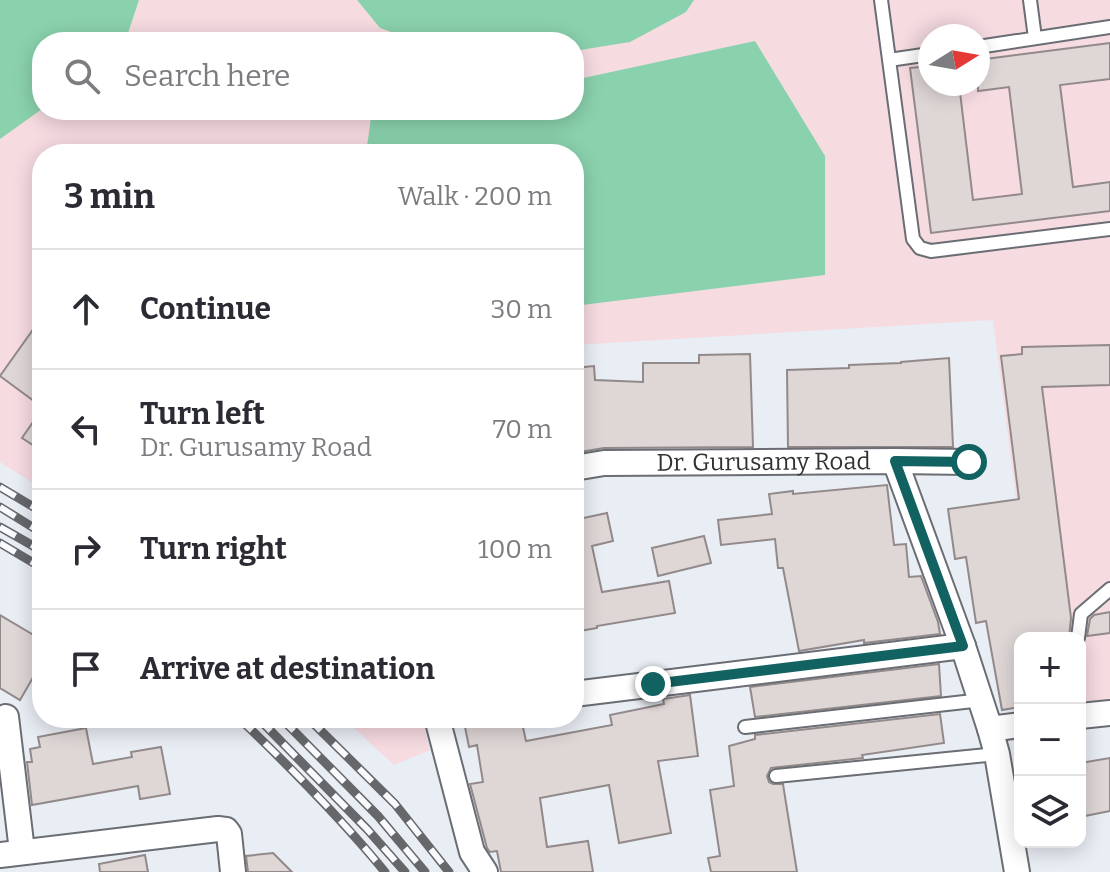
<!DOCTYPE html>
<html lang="en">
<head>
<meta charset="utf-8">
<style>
  :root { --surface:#fff; --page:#f7f7f7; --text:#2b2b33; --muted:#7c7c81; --line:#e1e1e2 }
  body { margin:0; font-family:Bitter,serif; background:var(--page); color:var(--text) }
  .controls { position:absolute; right:24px; bottom:24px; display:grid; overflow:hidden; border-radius:16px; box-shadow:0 4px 20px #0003 }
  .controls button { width:72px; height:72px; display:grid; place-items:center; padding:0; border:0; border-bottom:2px solid var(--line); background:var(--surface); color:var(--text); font:40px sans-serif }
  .compass { position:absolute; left:918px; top:24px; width:72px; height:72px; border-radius:50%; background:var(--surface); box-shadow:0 4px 20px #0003; rotate:79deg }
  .stop { position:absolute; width:24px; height:24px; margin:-18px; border:6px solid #126261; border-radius:50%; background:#fff }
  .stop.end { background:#126261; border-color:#fff; box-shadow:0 2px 8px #0008 }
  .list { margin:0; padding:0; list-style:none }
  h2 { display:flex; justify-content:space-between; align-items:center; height:104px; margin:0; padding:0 32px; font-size:34px }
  h2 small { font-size:26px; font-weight:400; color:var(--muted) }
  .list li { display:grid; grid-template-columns:52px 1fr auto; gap:24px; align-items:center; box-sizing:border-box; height:120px; padding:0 32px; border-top:2px solid var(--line) }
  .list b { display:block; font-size:30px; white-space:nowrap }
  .list p { margin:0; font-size:26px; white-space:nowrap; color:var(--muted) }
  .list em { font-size:26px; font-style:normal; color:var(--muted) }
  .icon { flex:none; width:44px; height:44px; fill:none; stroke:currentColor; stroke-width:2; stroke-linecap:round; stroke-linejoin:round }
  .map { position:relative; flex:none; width:1110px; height:872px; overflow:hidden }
  .search { position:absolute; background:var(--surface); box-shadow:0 4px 20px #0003; left:32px; top:32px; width:552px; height:88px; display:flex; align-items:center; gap:20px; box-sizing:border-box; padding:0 28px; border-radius:32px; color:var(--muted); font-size:30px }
  .panel { position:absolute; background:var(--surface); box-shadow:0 4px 20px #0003; left:32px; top:144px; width:552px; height:584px; border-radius:32px }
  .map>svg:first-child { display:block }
  .education { fill:#f6dbe1; fill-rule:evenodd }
  .green { fill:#8ad2ad }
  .building { fill:#dfd6d6; stroke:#928a8a; stroke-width:2 }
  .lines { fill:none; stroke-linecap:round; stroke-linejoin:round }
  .lane-casing { stroke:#6a6d73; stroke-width:16 }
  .street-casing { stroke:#6a6d73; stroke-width:28 }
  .lane { stroke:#fff; stroke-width:12 }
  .street { stroke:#fff; stroke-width:24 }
  .rail-casing { stroke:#65676a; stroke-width:9 }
  .rail { stroke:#f8fafe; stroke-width:6; stroke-dasharray:18; stroke-linecap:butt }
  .route { stroke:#126261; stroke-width:10 }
  .labels { text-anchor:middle; stroke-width:7; stroke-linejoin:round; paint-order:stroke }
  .street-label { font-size:24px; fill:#303234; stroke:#f8fafe }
</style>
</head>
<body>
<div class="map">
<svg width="1110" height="872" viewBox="0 0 1110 872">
  <rect width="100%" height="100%" fill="#e9edf4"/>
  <path class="education" d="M0 0H1110V701L1080 703V638H1034L993 320 574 345V154H42V489L0 462ZM930 36H978V84H930ZM42 42H574V110H42Z
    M343 718H422L430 750 394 765Z"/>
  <path class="green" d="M0 0H139L125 42H42V109L0 139Z
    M357 0H694L686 12 630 42 574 51V42H419L380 28Z
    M755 41 825 156V275L574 306V154H366L372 110H574V80Z"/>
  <path class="building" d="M1110 43V79L1060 85 1073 187 1110 182V211L931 233 910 68 930 66V84H959L973 200 1022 194 1009 87 978 91V60Z
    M42 317V407L0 376Z
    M1110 345V385L1042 387 1071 618 1069 638H1020V707L1002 710 986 621 976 623 966 557 955 559 948 509 1019 499 1001 356 1022 354V347Z
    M750 354 753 447 604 448 574 453V368L594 366 595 380 643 382V363H699V355Z
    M949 358 953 447H788L787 370 849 368V365L901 363V362Z
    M42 409V451L22 438Z
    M887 485 894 545 906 544 909 577 921 576 938 622 940 634 864 643V640L799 651 783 568H778L775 539 721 545 718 520 772 514 769 494 793 491V494Z
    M607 513 613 541 592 546 602 592 669 581 675 613 597 626V628L574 632V520Z
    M704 536 711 563 658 576 652 548Z
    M1110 612V633L1087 636 1090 619 1094 615Z
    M0 615 42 640V662L20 700 0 688Z
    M939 664 941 696 755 717 750 687Z
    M690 695 698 756 658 761 671 833 619 843 609 785 540 798 547 847 588 841 593 872H501L497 851 490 852 487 848 470 784 483 782 477 745 469 747 465 727 521 718 526 741 612 725 610 715 664 704 663 699Z
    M940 714 944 743 862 755 863 758 771 768 767 776 769 782 773 784H783L797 872H711L708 858 720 856 710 790 734 786 729 746 755 739V735Z
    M86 728 93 764 132 757 131 752 161 747 170 794 140 799 138 786 32 805 27 762H32L30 749 40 747 38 737Z
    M1110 758V811L1080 817V763Z
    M273 853 292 872H248L246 856Z
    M145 855 148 872H100L99 864Z"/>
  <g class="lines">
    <g class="lane-casing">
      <path id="lane" d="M881 0 913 239 920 248 931 251 1110 229
        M1030 0 1035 38
        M978 47 1110 27
        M889 60 930 54
        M1078 638 1081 614 1110 589
        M745 727 982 700
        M776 776 997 754"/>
    </g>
    <g class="street-casing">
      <g id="street">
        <path d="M895 461 969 462"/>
        <path id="s1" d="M574 468 604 463 895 461 963 646 990 729 1020 725"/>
        <path d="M574 694 963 646"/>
        <path d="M1080 716 1110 713"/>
        <path d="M6 717 22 851"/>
        <path d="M437 718 472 852 485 872"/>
        <path d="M990 729 997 754 1017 872"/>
        <path d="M0 855 218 829 226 830 229 834 233 872"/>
      </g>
    </g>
    <use href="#lane" class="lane"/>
    <use href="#street" class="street"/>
    <g class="rail-casing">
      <path id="rail" d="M0 487 42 512
        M0 507 42 533
        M0 527 42 551
        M0 543 42 568
        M239 718C290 767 340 817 385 872
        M258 718 367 829 405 872
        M281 718 378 816 425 872
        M308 718 395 804 449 872"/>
    </g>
    <use href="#rail" class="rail"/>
  </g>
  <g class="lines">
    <path class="route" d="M653 684 963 646 895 461 969 462"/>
  </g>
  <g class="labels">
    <g class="street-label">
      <text dy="8" stroke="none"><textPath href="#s1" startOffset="190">Dr. Gurusamy Road</textPath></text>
    </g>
  </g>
</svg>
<div class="controls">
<button>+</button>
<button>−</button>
<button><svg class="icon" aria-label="layers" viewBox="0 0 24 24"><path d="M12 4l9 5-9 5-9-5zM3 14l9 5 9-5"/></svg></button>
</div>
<svg class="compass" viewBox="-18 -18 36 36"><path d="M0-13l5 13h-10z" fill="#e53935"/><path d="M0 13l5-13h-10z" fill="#7c7c81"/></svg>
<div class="stop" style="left:969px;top:462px"></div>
<div class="stop end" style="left:653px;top:684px"></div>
<div class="search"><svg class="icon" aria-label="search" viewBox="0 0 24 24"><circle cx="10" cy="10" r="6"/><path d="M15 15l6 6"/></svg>Search here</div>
<section class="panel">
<h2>3 min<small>Walk · 200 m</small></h2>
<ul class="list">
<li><svg class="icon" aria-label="ahead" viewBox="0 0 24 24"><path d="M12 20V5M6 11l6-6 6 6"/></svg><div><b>Continue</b></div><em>30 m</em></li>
<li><svg class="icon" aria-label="left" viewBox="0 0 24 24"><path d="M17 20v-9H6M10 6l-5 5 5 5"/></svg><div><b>Turn left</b><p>Dr. Gurusamy Road</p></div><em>70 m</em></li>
<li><svg class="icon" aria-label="right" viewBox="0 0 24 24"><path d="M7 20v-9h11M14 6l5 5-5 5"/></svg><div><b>Turn right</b></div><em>100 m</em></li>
<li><svg class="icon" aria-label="arrive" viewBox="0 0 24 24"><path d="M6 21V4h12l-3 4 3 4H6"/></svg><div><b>Arrive at destination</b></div></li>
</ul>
</section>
</div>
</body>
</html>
